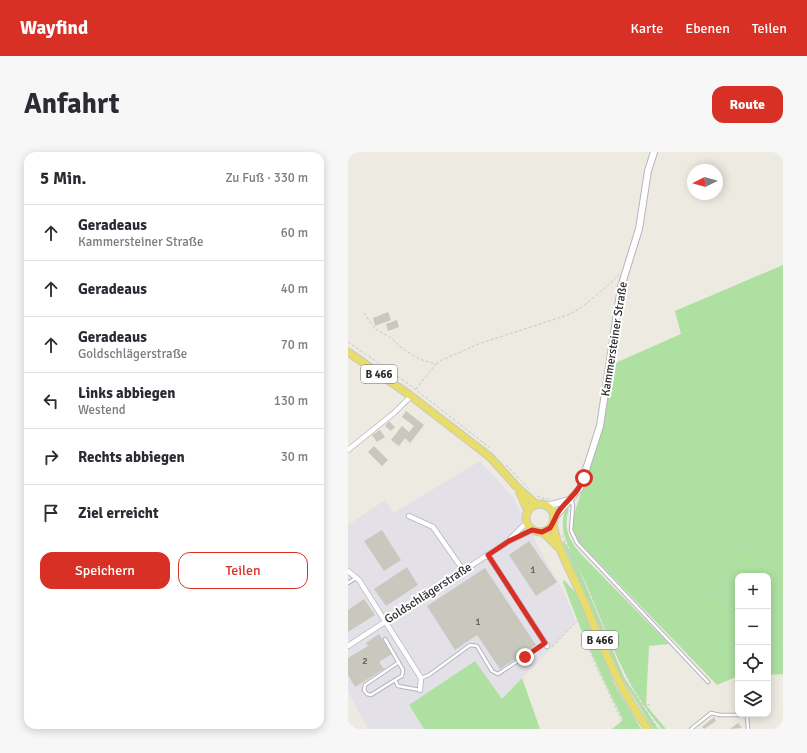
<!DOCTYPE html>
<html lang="de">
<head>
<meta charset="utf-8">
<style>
  :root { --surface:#fff; --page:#f7f7f7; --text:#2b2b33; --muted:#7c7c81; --line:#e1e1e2; --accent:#d93025 }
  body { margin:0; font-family:Signika,sans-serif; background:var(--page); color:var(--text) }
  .controls { position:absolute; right:12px; bottom:12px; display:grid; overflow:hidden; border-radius:8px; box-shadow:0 2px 10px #0003 }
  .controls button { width:36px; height:36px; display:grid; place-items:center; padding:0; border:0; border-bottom:1px solid var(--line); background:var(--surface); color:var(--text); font:20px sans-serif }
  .compass { position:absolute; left:339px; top:12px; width:36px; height:36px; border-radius:50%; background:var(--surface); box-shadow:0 2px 10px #0003; rotate:265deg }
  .stop { position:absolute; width:12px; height:12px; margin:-9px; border:3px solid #d93025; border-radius:50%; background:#fff }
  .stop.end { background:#d93025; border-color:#fff; box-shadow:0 1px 4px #0008 }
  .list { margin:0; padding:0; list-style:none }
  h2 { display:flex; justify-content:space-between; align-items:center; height:52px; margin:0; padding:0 16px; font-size:17px }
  h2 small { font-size:13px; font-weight:400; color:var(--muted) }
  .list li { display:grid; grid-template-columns:26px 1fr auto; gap:12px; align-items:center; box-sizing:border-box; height:56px; padding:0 16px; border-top:1px solid var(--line) }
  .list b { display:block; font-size:15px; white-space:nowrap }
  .list p { margin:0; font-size:13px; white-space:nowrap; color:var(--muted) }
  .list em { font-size:13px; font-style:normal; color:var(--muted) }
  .actions { display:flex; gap:8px; padding:12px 16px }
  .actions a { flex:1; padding:9px 0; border:1px solid var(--accent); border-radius:12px; text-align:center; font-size:14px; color:var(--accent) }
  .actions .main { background:var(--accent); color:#fff }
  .icon { flex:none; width:22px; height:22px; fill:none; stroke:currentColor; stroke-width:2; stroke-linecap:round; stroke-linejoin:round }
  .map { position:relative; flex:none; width:435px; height:577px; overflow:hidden; border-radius:12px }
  header { display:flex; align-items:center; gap:24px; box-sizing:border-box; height:56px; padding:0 20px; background:var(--accent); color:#fff }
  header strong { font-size:19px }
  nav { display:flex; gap:22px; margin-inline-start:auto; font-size:14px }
  .intro { display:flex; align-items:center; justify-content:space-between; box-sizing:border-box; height:96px; padding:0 24px }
  h1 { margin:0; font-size:28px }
  .button { padding:10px 18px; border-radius:12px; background:var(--accent); color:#fff; font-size:14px; font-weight:700 }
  main { display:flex; gap:24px; padding:0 24px }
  aside { flex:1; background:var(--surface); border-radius:12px; box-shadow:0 2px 10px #0003 }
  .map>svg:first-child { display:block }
  .industrial { fill:#e3e0e7 }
  .green { fill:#ade0a1 }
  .building { fill:#c9c8bf }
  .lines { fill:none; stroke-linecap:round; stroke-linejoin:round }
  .service-casing { stroke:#b4b4bf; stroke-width:4.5 }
  .minor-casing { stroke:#b4b4bf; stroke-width:6 }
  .tertiary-casing { stroke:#b4b4bf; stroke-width:8 }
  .primary-casing { stroke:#c8c8c8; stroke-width:9 }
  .path { stroke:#c8c8c8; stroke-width:1; stroke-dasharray:3 2; stroke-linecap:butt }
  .service { stroke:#fff; stroke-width:2.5 }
  .minor { stroke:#fff; stroke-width:4.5 }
  .tertiary { stroke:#fff; stroke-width:6 }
  .primary { stroke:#e8dd6b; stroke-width:7 }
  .route { stroke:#d93025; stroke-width:5 }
  .labels { text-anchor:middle; stroke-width:4; stroke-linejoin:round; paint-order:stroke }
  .number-label { font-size:10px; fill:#545452 }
  .shield { fill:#fff; stroke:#6c6c6c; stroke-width:1 }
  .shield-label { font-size:11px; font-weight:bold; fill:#2d2d2d }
  .street-label { font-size:12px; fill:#2d2d2d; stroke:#fff }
</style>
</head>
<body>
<header>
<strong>Wayfind</strong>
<nav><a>Karte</a><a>Ebenen</a><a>Teilen</a></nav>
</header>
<div class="intro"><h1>Anfahrt</h1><a class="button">Route</a></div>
<main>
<aside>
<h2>5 Min.<small>Zu Fuß · 330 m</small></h2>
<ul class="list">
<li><svg class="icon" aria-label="ahead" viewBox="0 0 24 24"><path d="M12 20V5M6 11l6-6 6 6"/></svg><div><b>Geradeaus</b><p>Kammersteiner Straße</p></div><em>60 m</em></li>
<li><svg class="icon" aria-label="ahead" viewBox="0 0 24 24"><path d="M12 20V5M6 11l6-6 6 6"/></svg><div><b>Geradeaus</b></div><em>40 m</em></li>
<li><svg class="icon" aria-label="ahead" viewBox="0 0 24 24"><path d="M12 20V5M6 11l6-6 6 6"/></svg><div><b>Geradeaus</b><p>Goldschlägerstraße</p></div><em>70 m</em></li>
<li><svg class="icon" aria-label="left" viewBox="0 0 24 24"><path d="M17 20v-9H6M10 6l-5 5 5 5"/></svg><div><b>Links abbiegen</b><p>Westend</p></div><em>130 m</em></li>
<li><svg class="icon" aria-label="right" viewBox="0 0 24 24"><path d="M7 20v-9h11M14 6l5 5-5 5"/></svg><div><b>Rechts abbiegen</b></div><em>30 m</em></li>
<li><svg class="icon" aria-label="arrive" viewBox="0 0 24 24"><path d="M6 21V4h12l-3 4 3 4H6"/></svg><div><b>Ziel erreicht</b></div></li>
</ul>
<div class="actions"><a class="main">Speichern</a><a>Teilen</a></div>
</aside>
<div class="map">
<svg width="435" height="577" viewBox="0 0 435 577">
  <rect width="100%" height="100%" fill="#edeae1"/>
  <path class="industrial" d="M132 309 165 345 193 400 215 438 228 470 154 547 61 554 76 577H20L0 540V373L37 348 46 361Z"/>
  <path class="green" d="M435 113V522L420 523V424H390V524L369 533 230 389 224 377V368L250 290 257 263 265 212 333 182 327 159Z
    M218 355 221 357C215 376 220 386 232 401L321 492 301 494 298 553 318 577H314C277 534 259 480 237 429 231 414 222 400 217 385 213 376 215 363 218 355Z
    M215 388 226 405 276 525 310 577H306L302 572 272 523 215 392Z
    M216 428 228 441 268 535 293 577H264L275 568C253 523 232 478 215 430Z
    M127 509 154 547 174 526 192 577H76L61 553Z"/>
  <path class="building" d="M40 160 43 168 27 174 25 166Z
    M49 168 51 175 40 179 38 172Z
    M58 259 76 273 62 291 57 286 51 294 43 288 54 274 61 280 66 274 54 265Z
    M41 269 47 275 43 279 37 274Z
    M32 278 37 285 29 290 24 283Z
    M26 294 40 308 34 314 20 300Z
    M34 378 53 408 36 419 16 389Z
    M234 382 237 385 233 389 230 386Z
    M181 389 209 430 188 444 161 403Z
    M59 415 70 433 38 454 26 437Z
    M137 416 188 493 152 517 129 483 107 498 79 454Z
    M16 447 27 463 0 480V458Z
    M31 482 44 502 31 510 36 517 7 535 0 523V506L20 494 18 491Z
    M366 565 368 569 356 577 354 575Z
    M390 571 394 576 382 577Z"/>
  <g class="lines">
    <g class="service-casing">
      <path id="service" d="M223 348 225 353 223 378 229 391 360 530
        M0 431 8 426
        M37 487 55 518 54 524 47 528 50 534 72 538
        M73 526 81 523 122 493 129 494 144 519 150 522 197 491
        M47 528 23 543 19 542 16 538 17 533 51 510
        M343 577 363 561 372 563H399L400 577"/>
    </g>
    <g class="minor-casing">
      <path id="minor" d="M0 298 46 261 63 244
        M61 364 85 375 115 418
        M163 386 179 370
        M140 403 199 494
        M0 419 11 428 73 526 72 538
        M0 494 161 389 184 378"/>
    </g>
    <g class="tertiary-casing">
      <path id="tertiary" d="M199 354 221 348
        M206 366 232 336 252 274 273 135 291 77 300 19 306 0"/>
    </g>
    <g class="primary-casing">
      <path id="primary" d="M0 200 63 244 142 305 168 334 189 353
        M172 341 180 359
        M178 366a14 14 0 1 1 28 0a14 14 0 1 1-28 0Z
        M205 372C209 396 222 418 232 440 252 487 269 535 300 577
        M195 380 210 395"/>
    </g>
    <path class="path" d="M16 161 27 177 42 185 55 197 71 207 88 212 68 237
      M0 190 58 230 142 296
      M88 212 94 208 133 191 220 163 234 155 264 130 271 122
      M158 313 182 338
      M189 344 197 347H203
      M214 383C251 447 266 518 311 577
      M368 439C384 449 387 457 390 475
      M311 472 329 457 368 439 382 422 385 402 390 393 435 406
      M390 483 386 499 387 506 390 507
      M204 495 230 468 247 512 278 577
      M420 496 435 484V481
      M294 552 303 553"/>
    <use href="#service" class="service"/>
    <use href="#minor" class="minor"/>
    <use href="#tertiary" class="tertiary"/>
    <use href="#primary" class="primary"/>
  </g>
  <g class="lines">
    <path class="route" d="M177 505 197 491 140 403 161 389 184 378 194 380 202 376C206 370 207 365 211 359 220 347 231 340 236 326"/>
  </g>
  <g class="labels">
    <g class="number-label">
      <text x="185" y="421">1</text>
      <text x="130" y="473">1</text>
      <text x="17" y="512">2</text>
    </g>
    <g class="shield">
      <rect x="13" y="213" width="36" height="18" rx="3"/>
      <rect x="234" y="479" width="36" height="18" rx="3"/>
    </g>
    <g class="shield-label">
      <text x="31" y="226">B 466</text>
      <text x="252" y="492">B 466</text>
    </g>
    <g class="street-label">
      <text transform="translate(266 187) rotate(-81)" y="4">Kammersteiner Straße</text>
      <text transform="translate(80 441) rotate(-33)" y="4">Goldschlägerstraße</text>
    </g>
  </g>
</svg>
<div class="controls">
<button>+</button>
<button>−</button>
<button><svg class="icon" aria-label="locate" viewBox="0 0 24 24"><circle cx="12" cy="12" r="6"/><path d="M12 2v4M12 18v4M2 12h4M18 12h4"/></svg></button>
<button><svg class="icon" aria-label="layers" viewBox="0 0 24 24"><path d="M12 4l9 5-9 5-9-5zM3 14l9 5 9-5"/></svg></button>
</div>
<svg class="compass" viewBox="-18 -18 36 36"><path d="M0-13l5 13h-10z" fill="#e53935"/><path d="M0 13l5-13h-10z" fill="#7c7c81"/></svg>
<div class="stop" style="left:236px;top:326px"></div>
<div class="stop end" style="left:177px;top:505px"></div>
</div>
</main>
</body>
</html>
